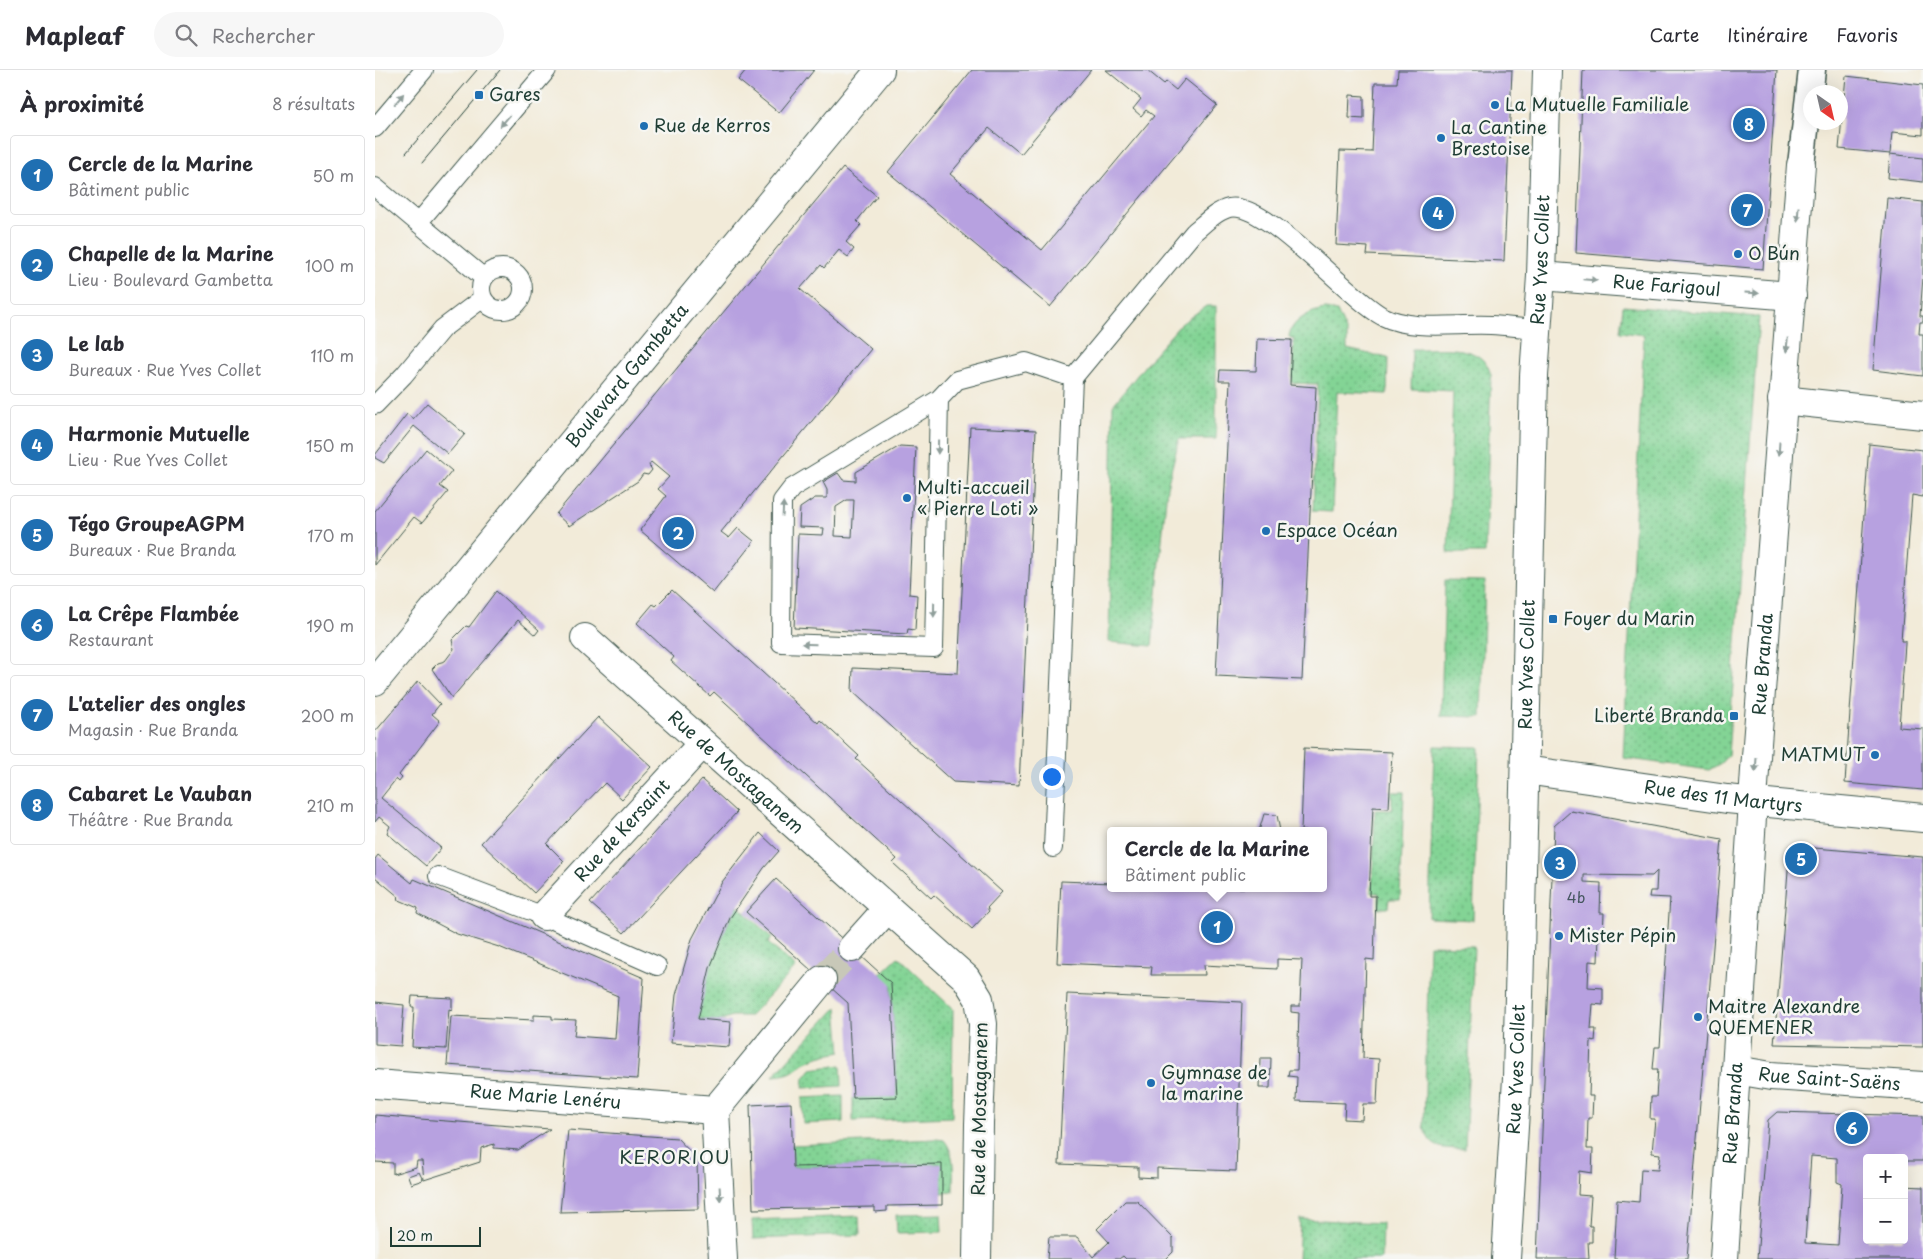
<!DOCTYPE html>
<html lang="fr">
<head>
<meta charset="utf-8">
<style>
  :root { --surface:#fff; --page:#f7f7f7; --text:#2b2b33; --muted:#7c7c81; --line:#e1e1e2; --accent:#1f6fb2 }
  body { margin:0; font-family:"Playpen Sans",sans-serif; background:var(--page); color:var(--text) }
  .controls { position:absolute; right:15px; bottom:15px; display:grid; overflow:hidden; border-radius:5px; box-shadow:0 5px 20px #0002 }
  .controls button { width:45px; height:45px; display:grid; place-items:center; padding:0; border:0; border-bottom:1px solid var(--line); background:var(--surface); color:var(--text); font:25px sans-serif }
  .compass { position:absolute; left:1428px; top:15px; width:45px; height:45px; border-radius:50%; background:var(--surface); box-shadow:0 5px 20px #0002; rotate:146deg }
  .scale { position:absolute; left:15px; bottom:12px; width:91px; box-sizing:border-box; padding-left:5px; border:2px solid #1f3d34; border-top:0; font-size:14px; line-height:18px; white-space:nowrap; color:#1f3d34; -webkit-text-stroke:4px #f6f6f2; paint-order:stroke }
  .you { position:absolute; left:676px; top:706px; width:18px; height:18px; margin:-12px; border:4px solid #fff; border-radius:50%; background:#1a73e8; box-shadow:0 0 0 8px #1a73e833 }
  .badge { display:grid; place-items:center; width:32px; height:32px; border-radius:50%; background:var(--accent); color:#fff; font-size:16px; font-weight:700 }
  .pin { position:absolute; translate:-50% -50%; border:2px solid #fff; box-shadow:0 1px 5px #0006 }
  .popup { position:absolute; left:732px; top:757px; width:220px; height:65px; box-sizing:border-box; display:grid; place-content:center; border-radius:5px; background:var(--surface); filter:drop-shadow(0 1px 4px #0005); font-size:16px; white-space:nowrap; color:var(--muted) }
  .popup b { font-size:19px; color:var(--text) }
  .popup::after { content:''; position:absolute; left:50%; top:100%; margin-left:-10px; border:10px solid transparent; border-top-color:var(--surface) }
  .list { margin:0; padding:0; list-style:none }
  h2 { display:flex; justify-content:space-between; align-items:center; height:65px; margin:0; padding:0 20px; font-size:21px }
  h2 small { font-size:16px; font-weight:400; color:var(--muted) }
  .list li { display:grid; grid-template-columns:32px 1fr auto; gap:15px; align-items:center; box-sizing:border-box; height:80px; margin:0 10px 10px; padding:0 10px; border:1px solid var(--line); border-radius:5px }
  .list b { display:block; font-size:19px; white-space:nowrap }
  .list p { margin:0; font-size:16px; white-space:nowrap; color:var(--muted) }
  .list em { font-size:16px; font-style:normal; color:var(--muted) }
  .icon { flex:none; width:28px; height:28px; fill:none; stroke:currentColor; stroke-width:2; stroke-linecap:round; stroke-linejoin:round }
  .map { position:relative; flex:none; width:1548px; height:1189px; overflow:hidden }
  header { display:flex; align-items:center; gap:30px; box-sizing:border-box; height:70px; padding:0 25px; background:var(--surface); border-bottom:1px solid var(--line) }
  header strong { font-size:24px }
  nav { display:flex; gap:28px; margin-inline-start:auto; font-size:18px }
  .search { width:350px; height:45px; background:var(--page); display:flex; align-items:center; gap:12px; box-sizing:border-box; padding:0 18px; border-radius:28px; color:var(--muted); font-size:19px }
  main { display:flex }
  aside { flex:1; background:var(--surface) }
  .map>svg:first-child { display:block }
  .grass { fill:url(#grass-dots); stroke:#518864 }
  .building { fill:#b7a1e0; fill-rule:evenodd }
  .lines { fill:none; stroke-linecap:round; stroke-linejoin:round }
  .minor-tunnel { stroke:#c8c8b8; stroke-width:28; stroke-dasharray:28 14; stroke-linecap:butt }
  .service-casing { stroke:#3f574d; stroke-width:20 }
  .pedestrian-casing { stroke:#3f574d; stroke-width:29 }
  .minor-casing { stroke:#3f574d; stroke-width:30 }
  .tertiary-casing { stroke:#3f574d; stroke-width:30 }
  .secondary-casing { stroke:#3f574d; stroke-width:30 }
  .service { stroke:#fff; stroke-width:18 }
  .pedestrian { stroke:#fff; stroke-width:26 }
  .minor { stroke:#fff; stroke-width:28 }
  .tertiary { stroke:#fff; stroke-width:28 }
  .secondary { stroke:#fff; stroke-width:28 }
  .tram { stroke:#1f3d34; stroke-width:1 }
  .oneway { fill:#8f9e9a }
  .poi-dot { fill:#1f6fb2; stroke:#f6f6f2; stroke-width:2 }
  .labels { text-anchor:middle; stroke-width:5; stroke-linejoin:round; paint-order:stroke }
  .number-label { font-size:15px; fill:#45565f }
  .poi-label { font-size:18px; fill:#1f3d34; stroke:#f6f6f2; text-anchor:start }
  .street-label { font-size:18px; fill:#1f3d34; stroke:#f6f6f2 }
  .neighbourhood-label { font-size:19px; letter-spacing:1px; fill:#1f3d34; stroke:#f6f6f2 }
</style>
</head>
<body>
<header>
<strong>Mapleaf</strong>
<div class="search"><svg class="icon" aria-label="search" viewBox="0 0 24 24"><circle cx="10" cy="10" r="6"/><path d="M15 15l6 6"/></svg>Rechercher</div>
<nav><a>Carte</a><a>Itinéraire</a><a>Favoris</a></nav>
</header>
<main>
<aside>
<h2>À proximité<small>8 résultats</small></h2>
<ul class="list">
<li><span class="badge">1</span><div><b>Cercle de la Marine</b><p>Bâtiment public</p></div><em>50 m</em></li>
<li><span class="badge">2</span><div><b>Chapelle de la Marine</b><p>Lieu · Boulevard Gambetta</p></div><em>100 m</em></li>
<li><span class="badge">3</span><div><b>Le lab</b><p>Bureaux · Rue Yves Collet</p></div><em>110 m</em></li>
<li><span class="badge">4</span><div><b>Harmonie Mutuelle</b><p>Lieu · Rue Yves Collet</p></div><em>150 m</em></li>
<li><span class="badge">5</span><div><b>Tégo GroupeAGPM</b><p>Bureaux · Rue Branda</p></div><em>170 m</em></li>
<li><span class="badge">6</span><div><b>La Crêpe Flambée</b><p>Restaurant</p></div><em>190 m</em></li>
<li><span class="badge">7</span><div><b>L'atelier des ongles</b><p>Magasin · Rue Branda</p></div><em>200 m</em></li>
<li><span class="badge">8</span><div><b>Cabaret Le Vauban</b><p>Théâtre · Rue Branda</p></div><em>210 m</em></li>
</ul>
</aside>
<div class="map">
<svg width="1548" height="1189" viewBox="0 0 1548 1189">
  <defs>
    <pattern id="grass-dots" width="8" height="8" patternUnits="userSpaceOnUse" patternTransform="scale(1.25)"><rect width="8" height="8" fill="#83d495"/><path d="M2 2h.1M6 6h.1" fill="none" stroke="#6bad7a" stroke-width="1.8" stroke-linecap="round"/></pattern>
  </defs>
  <rect width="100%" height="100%" fill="#f6f6f2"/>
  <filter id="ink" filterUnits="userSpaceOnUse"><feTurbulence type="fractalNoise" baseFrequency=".02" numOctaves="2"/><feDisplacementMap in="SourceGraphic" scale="10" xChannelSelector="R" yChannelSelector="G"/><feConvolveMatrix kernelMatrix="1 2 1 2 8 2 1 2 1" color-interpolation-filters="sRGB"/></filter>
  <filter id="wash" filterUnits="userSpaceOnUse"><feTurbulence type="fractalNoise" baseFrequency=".0096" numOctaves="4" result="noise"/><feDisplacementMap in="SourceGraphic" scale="20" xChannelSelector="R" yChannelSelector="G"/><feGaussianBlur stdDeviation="1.12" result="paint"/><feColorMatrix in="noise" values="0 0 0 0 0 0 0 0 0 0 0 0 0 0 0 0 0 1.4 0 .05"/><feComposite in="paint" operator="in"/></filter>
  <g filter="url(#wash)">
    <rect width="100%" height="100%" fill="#f2ebd9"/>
    <path class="grass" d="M831 236H841V369H804L792 417 777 576 734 572 738 335 780 283 806 254Z
      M1248 236 1384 247 1353 685 1346 693 1334 700 1248 688 1269 265 1245 262Z
      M951 239 962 241 972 263V279L1013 288 1012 324 962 322 957 442 938 441 943 314 917 313 919 269 914 267C915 251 937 240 951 239Z
      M1037 279C1064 280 1108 271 1116 305L1110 483H1073L1078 321 1036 319Z
      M1070 510 1110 511 1106 647 1066 646Z
      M1059 676 1104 677 1098 850 1054 848Z
      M1017 722H1029L1025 829H1014L1013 838H1004V823H997L1000 740H1017Z
      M363 836 397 868 393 873 421 897 375 946H357L344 951 323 949C330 910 341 870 363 836Z
      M1054 875 1099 876 1090 1079C1068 1078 1055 1081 1049 1056Z
      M523 887 578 939 577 1047 478 1051V1028L522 1026 516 914 505 904Z
      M462 937 466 982C457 984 447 985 438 989 417 997 425 1004 398 1006Z
      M466 995 467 1016 428 1018 429 1008 436 999Z
      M468 1026V1052L428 1054 427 1028Z
      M561 1069 569 1070C581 1084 578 1104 578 1122L567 1123 566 1094 418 1097 417 1075Z
      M566 1144 567 1162 522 1163 521 1145Z
      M484 1146 485 1165 378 1169 377 1150Z
      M925 1149 1007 1153 1006 1189H923Z"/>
    <g id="blocks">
      <path class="building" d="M371 0H439L404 43 363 10Z
        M597 0H716L646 84 614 58 575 104 667 180 779 46 771 40 766 46 758 39 766 29 731 0H772L789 14 791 12 801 20 810 9 842 35 675 237 513 102Z
        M1023 0H1137L1129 191 992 185 993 177 961 175 965 81 997 82 1000 13H1022Z
        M1208 0H1402L1388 199 1201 183Z
        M1471 6 1548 15V65L1517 62 1515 84 1464 79Z
        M975 25 989 26V49L974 48Z
        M1515 84 1548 88V112L1513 108Z
        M468 98 502 126 482 151 486 155 471 172 479 179 473 187 464 180 449 198 446 195 425 219 496 279 346 462 354 468 363 458 379 471 338 523 265 460 291 426 283 419 294 407 276 392 274 395 277 400 273 405 268 404 263 411 194 456 181 444Z
        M1512 128 1548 132V207L1545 246H1548V252H1545L1544 264H1548V306L1498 300Z
        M882 269 917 270 915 315 941 317 927 610 841 606 855 311H844L845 300 881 301Z
        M52 333 90 364 73 384 39 356 9 393 0 388V385L32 344 38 349Z
        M595 357 661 360 644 716 578 712 477 621 478 598 583 603Z
        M1494 374 1548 380V427L1537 425 1526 571H1530V574L1524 657 1548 659V720L1470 713Z
        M525 376 541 377 534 524 542 525 540 560 533 559 532 564 419 558 423 464 448 465 449 458 424 457 425 438 440 428H452V420L448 412 463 403 468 410 481 411V402ZM472 430H479L477 467 460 466 461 437Z
        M51 379 77 401 65 416 73 422 47 453 39 447 0 495V441Z
        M297 520 443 653 445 650 484 686 481 689 627 822 612 838 614 841 597 859 559 825 556 828 518 793 522 789 339 622 335 626 296 591 299 587 262 553 278 534 281 536Z
        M121 521 164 560 160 565 143 550 77 628 57 599 63 593 70 591 79 579 77 570 91 556 94 557Z
        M43 611 65 634 57 644 65 651 24 705 27 708 24 712 21 709 6 728 66 778 51 796 12 763 15 756 4 747 0 752V662Z
        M223 647 277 697 247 729 230 713 192 752 172 774 189 791 159 823 106 773Z
        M929 678 1017 682 1014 738 998 737 994 826H1001L999 890 991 889 988 988 1004 989 1002 1034H988L987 1050 969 1049 970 1033 921 1031 922 1007 913 1006 914 1000H922L924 943 916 942V936H925L927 890 902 889V899L829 895 830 905H776L777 897 682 893 686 811 736 813V818H948V761H926Z
        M327 710 362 742 249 863 215 833Z
        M1196 741 1347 769 1312 1189H1239L1242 1130 1264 1132 1266 1099 1283 1100 1285 1084 1277 1083 1280 1049H1275L1276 1027H1281L1283 999H1278L1280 977H1285L1295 828 1274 827 1275 821H1281L1282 801 1277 806 1209 805V812L1226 813 1225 843H1229L1228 865H1224L1223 892 1214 891 1213 917 1228 918V935L1218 934 1216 959H1221L1220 971 1216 970 1214 1026H1218L1217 1048H1213L1212 1079H1218L1217 1103 1204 1101 1203 1125 1216 1126 1214 1156H1217V1172H1213L1214 1189H1162L1179 756Z
        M889 744 902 745 905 761H884Z
        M385 763 404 781 389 798 355 848 335 898 323 949 356 952 354 977 296 973 301 925 317 869 347 812Z
        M1415 776 1548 787V977L1399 974Z
        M3 785 37 813 39 809 269 908 262 1009 72 995 76 946 159 950V945L177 946V949L201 950 199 966 240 969 243 926 124 877 82 864 42 843 43 838 22 829 24 827 0 807V789Z
        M401 809 516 913 522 1027 478 1028 473 933 371 842Z
        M692 924 867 932 861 1101 782 1098V1108L763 1107V1097L684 1094Z
        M37 926 77 928V940L74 939 71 979 37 977 39 937H36Z
        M0 932 29 935 26 976 0 974Z
        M885 988H896L895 1018H884Z
        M416 1033 418 1097 567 1094V1135L512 1136V1141L500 1142V1137L378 1139 375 1035Z
        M1402 1042 1548 1046V1091H1529V1088H1492V1170H1529V1116L1548 1117V1189H1382L1393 1050ZM1436 1086 1462 1088V1112L1467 1114 1463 1175 1430 1173Z
        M0 1045 45 1049 175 1059 143 1080 119 1078V1074L106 1078 105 1092 49 1110 47 1091H42L41 1097 18 1104V1093L0 1092Z
        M193 1060 302 1068 322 1089 323 1139 185 1142Z
        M44 1102 48 1110 36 1114 33 1106Z
        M750 1131H762L798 1168V1182L791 1189H751L748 1186 744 1189H672L674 1167H702L718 1187 734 1172 722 1159Z"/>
    </g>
  </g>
  <g filter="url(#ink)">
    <use href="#blocks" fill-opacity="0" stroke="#3f574d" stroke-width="1"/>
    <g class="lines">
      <path class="minor-tunnel" d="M447 910 477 878"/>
      <g class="service-casing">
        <path id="service" d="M0 58 49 0
          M0 117 109 208
          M43 153 172 0
          M106 219a21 21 0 1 1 42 0a21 21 0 1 1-42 0Z
          M564 329 559 578 406 573 407 431 417 418 564 329 582 310 651 292 698 308
          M0 335 29 305 67 259 108 228
          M678 778 698 308 819 162C829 154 841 141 854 138 890 130 972 227 1007 246 1039 262 1082 253 1116 255 1132 256 1147 258 1162 259
          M63 806 169 846 282 896"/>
      </g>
      <g class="pedestrian-casing">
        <path id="pedestrian" d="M1426 95 1437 0"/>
      </g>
      <g class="minor-casing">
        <g id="minor">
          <path id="s1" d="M1166 206 1417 226"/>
          <path d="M1407 330 1548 345"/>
          <path id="s2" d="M210 568 591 908 604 929 608 954 604 1054 602 1188"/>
          <path id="s3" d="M1150 700 1352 729 1548 748"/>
          <path id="s4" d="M169 846 327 674"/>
          <path d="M477 878 512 839"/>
          <path id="s5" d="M1361 1000 1396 1006 1548 1016"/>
          <path id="s6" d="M0 1014 340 1040"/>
          <path d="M340 1040 447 910"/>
          <path d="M340 1040 348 1189"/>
          <path id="s7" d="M1349 1189 1380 700 1426 95"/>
        </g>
      </g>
      <g class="tertiary-casing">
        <g id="tertiary">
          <path id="s8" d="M0 611 505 0"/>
        </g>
      </g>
      <g class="secondary-casing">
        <g id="secondary">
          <path id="s9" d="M1131 1189 1142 1008 1159 306 1166 206 1172 0"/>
        </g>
      </g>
      <use href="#service" class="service"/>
      <use href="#pedestrian" class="pedestrian"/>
      <use href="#minor" class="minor"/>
      <use href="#tertiary" class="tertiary"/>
      <use href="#secondary" class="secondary"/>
      <path class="tram" d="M31 83 102 0
        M47 93 125 0"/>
    </g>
    <defs><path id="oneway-solid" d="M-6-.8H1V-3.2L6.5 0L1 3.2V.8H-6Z" transform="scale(1.25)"/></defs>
    <g class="oneway">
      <use href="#oneway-solid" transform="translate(24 29) rotate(-50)"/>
      <use href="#oneway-solid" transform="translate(130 51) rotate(130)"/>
      <use href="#oneway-solid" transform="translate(1423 144) rotate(94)"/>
      <use href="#oneway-solid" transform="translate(1215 210) rotate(5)"/>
      <use href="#oneway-solid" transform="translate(1377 223) rotate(4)"/>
      <use href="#oneway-solid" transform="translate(1412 275) rotate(96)"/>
      <use href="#oneway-solid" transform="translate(563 377) rotate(91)"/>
      <use href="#oneway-solid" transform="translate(1404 379) rotate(94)"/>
      <use href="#oneway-solid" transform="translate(408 439) rotate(-87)"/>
      <use href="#oneway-solid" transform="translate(559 540) rotate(91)"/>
      <use href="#oneway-solid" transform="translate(434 574) rotate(-178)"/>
      <use href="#oneway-solid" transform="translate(1381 695) rotate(94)"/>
      <use href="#oneway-solid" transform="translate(345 1124) rotate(87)"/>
    </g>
  </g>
  <g class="poi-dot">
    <rect x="99" y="20" width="10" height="10" rx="2.5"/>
    <circle cx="1120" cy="35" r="5"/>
    <circle cx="269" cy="56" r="5"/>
    <circle cx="1066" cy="68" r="5"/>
    <circle cx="1363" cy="184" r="5"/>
    <circle cx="532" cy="428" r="5"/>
    <circle cx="891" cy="461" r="5"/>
    <rect x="1173" y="544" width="10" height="10" rx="2.5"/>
    <rect x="1354" y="641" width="10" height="10" rx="2.5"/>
    <circle cx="1500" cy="685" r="5"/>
    <circle cx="1184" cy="866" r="5"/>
    <circle cx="1323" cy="947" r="5"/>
    <circle cx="776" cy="1013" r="5"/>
  </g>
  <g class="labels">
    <g class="number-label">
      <text x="1201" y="833">4b</text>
    </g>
    <g class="poi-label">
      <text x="114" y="31">Gares</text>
      <text x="1130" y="41">La Mutuelle Familiale</text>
      <text x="279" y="62">Rue de Kerros</text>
      <text x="1076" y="64">La Cantine<tspan x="1076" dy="21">Brestoise</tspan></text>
      <text x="1373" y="190">O Bún</text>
      <text x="542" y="424">Multi-accueil<tspan x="542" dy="21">« Pierre Loti »</tspan></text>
      <text x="901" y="467">Espace Océan</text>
      <text x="1188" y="555">Foyer du Marin</text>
      <text x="1349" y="652" text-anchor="end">Liberté Branda</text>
      <text x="1490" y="691" text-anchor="end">MATMUT</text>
      <text x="1194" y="872">Mister Pépin</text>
      <text x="1333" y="943">Maitre Alexandre<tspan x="1333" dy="21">QUEMENER</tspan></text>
      <text x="786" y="1009">Gymnase de<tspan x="786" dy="21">la marine</tspan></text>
    </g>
    <g class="street-label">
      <text dy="6" stroke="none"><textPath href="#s9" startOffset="1000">Rue Yves Collet</textPath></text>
      <text dy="6" stroke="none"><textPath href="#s1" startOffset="126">Rue Farigoul</textPath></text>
      <text dy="6" stroke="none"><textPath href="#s8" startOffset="396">Boulevard Gambetta</textPath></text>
      <text dy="6" stroke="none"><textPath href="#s7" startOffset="596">Rue Branda</textPath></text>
      <text dy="6" stroke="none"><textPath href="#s9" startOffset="595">Rue Yves Collet</textPath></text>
      <text dy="6" stroke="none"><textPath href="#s2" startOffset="202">Rue de Mostaganem</textPath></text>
      <text dy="6" stroke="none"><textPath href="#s3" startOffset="200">Rue des 11 Martyrs</textPath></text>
      <text dy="6" stroke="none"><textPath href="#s4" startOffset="116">Rue de Kersaint</textPath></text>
      <text dy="6" stroke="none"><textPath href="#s9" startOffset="190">Rue Yves Collet</textPath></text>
      <text dy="6" stroke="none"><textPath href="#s5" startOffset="94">Rue Saint-Saëns</textPath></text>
      <text dy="6" stroke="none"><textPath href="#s6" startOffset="171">Rue Marie Lenéru</textPath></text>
      <text transform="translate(605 1039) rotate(-89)" y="6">Rue de Mostaganem</text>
      <text dy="6" stroke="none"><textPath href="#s7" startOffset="146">Rue Branda</textPath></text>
    </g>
    <g class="neighbourhood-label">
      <text x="300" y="1094">KERORIOU</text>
    </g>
  </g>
</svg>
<div class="controls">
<button>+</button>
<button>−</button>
</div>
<svg class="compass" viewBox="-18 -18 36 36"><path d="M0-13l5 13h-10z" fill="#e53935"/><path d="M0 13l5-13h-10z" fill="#7c7c81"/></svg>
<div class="scale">20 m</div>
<div class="you"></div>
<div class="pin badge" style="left:842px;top:857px">1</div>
<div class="popup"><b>Cercle de la Marine</b>Bâtiment public</div>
<div class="pin badge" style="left:303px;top:463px">2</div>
<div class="pin badge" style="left:1185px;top:793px">3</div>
<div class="pin badge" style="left:1063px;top:143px">4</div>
<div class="pin badge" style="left:1426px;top:789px">5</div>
<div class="pin badge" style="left:1477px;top:1058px">6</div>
<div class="pin badge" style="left:1372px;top:140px">7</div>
<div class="pin badge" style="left:1374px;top:54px">8</div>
</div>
</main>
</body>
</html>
